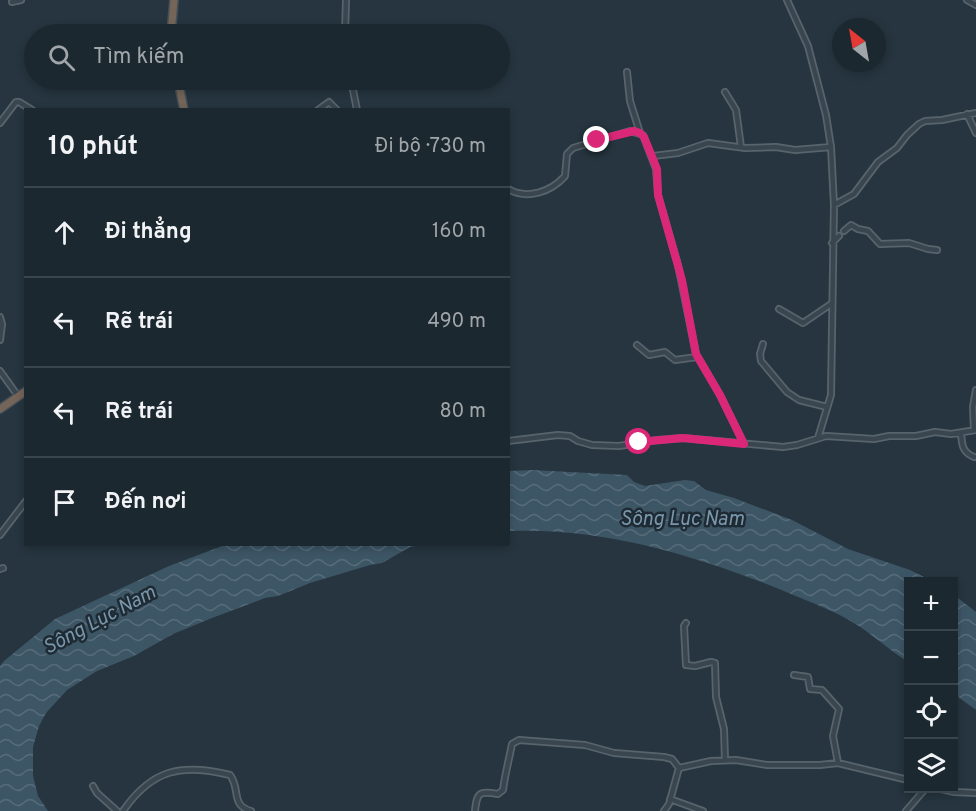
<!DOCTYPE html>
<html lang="vi">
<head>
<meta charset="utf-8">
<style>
  :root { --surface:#1c282f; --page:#253037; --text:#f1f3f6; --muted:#a0a6aa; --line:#3a444b }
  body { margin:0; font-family:Overpass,sans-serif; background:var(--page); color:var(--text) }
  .controls { position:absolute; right:18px; bottom:18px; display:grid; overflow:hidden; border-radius:0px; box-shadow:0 3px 9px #0003 }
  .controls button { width:54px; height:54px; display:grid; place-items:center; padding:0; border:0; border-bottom:2px solid var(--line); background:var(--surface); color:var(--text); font:30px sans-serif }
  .compass { position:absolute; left:832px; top:18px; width:54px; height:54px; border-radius:50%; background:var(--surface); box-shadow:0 3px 9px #0003; rotate:329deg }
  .stop { position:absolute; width:18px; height:18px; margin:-14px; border:4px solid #db2777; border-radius:50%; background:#fff }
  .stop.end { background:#db2777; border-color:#fff; box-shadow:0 2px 6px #0008 }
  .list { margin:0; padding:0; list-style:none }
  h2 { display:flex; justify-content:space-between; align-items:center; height:78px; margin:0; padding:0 24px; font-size:26px }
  h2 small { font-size:20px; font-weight:400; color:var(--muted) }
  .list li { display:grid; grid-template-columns:39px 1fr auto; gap:18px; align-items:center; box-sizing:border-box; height:90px; padding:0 24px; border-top:2px solid var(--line) }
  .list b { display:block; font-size:22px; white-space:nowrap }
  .list em { font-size:20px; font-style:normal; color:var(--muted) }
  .icon { flex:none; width:33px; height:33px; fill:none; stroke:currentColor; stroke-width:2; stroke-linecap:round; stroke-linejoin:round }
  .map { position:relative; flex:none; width:976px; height:811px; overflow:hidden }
  .search { position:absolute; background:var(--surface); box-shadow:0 3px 9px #0003; left:24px; top:24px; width:486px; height:66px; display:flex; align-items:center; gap:15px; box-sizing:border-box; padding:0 21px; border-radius:33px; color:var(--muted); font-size:22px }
  .panel { position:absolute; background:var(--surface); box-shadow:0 3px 9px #0003; left:24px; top:108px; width:486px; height:438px; border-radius:0px }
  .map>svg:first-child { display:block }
  .water { fill:url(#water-waves) }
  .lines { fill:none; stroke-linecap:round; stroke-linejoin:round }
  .minor-casing { stroke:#58646c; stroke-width:8 }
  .highway-casing { stroke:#455159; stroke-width:10 }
  .minor { stroke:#3a464f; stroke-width:4.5 }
  .highway { stroke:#746558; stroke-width:7 }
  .route { stroke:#db2777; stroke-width:8 }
  .labels { text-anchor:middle; stroke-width:5; stroke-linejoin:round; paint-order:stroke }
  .water-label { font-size:20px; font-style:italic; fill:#7996aa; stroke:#1f2b34 }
</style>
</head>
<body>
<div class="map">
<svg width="976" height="811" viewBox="0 0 976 811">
  <defs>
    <pattern id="water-waves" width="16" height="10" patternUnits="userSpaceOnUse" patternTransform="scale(1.5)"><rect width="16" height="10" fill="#3d5666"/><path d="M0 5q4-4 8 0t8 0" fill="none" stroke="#576c7b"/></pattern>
  </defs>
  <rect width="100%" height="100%" fill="#26353f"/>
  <path class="water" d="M532 470 627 475 634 482 645 486 685 480 694 481 706 490 734 498 792 520 848 549 910 570 932 581 908 582V662C888 649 870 632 849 620 831 610 810 602 791 594 702 557 605 527 509 531V471Z
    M225 545H422L410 547 382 563 370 565 310 583 278 596 265 598 212 618 173 634 134 656 97 671 67 690 46 713 39 726 33 747V776L38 796 48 811H0V666L4 661 55 619 169 566Z
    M954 595 976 612V710L954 694Z"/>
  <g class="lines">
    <g class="minor-casing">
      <path id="minor" d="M787 0 808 46 826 115 831 147 834 205 831 395 818 438
        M967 0 976 5
        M12 2 21 0
        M345 34 346 0
        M627 72 630 101 640 133
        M351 80 357 110
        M725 92 736 110 741 147
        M318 110 329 102 337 110
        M967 114 976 133
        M0 123 16 102H19L32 110
        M653 156 678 153 708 143 745 148 776 147 795 150 831 147
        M508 189C527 200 551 192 565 176L567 154 573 148 630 131 643 135 656 169 658 195 678 265 696 354 720 395 744 444
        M834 205 854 194 878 162 897 148 907 135 919 124 925 121 942 120 976 113
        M844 231 851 225 858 229 868 231 880 244 909 243 928 249 937 250
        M832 243 839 236
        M779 309 803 323 831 304
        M0 317 2 324 0 340
        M763 344 760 354 761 361 787 392 799 400 827 407
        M637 345 649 355 665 352 675 360 697 357
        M0 371 18 396
        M974 430 973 407 976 390
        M961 433C962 445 962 452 974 457
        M508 441 558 435 570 436 578 441 592 445 619 446 657 440 683 438 783 447 797 445 826 436 874 439 889 436H916L935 432 951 434 976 430
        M0 535 26 501
        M0 569 3 568
        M686 623 684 626 686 665 695 666 711 662 715 663 716 697 724 729 725 760
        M794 675 808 677 810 689 822 690 839 709 833 736 838 763
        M93 786 97 793 117 811
        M937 788 954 792 976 793
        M670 799 703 811
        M123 811C152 769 182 763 230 775 241 789 230 805 251 811
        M475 811C477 792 479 791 498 794L503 790C505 774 509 760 512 744L519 740 585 745 614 753 664 757 672 759 679 768
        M664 811 669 804 679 768 711 761 736 760 767 765H820L838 763 908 780
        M906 811 926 788"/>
    </g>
    <g class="highway-casing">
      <path id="highway" d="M171 34 174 0
        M178 80 184 110
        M0 409 26 391"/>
    </g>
    <use href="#minor" class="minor"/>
    <use href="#highway" class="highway"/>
  </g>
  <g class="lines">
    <path class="route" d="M597 140 634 131 640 133 644 137 657 169 658 195 682 280 696 354 720 395 744 444 683 438 639 442"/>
  </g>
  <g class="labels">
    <g class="water-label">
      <text x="682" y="525">Sông Lục Nam</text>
      <text transform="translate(99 619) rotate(-28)" y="7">Sông Lục Nam</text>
    </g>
  </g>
</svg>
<div class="controls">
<button>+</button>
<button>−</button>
<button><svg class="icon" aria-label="locate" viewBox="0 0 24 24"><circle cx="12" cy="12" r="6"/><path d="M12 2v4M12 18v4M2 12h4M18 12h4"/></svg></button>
<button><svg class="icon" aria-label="layers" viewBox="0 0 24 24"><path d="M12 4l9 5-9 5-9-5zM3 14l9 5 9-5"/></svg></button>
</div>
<svg class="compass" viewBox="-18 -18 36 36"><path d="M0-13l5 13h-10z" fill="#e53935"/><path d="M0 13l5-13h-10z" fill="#a0a6aa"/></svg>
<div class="stop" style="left:639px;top:442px"></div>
<div class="stop end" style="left:597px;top:140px"></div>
<div class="search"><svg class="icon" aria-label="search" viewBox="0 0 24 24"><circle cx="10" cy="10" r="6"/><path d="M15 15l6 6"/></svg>Tìm kiếm</div>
<section class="panel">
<h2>10 phút<small>Đi bộ · 730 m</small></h2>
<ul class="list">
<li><svg class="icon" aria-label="ahead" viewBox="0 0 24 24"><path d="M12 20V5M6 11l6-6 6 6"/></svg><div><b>Đi thẳng</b></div><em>160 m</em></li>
<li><svg class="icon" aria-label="left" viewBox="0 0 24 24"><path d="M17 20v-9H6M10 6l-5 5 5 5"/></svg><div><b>Rẽ trái</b></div><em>490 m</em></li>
<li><svg class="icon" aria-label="left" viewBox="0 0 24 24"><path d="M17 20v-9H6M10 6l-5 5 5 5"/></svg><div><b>Rẽ trái</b></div><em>80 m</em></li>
<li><svg class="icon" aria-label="arrive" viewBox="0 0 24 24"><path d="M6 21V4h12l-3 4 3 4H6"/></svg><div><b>Đến nơi</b></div></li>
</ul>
</section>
</div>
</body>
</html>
